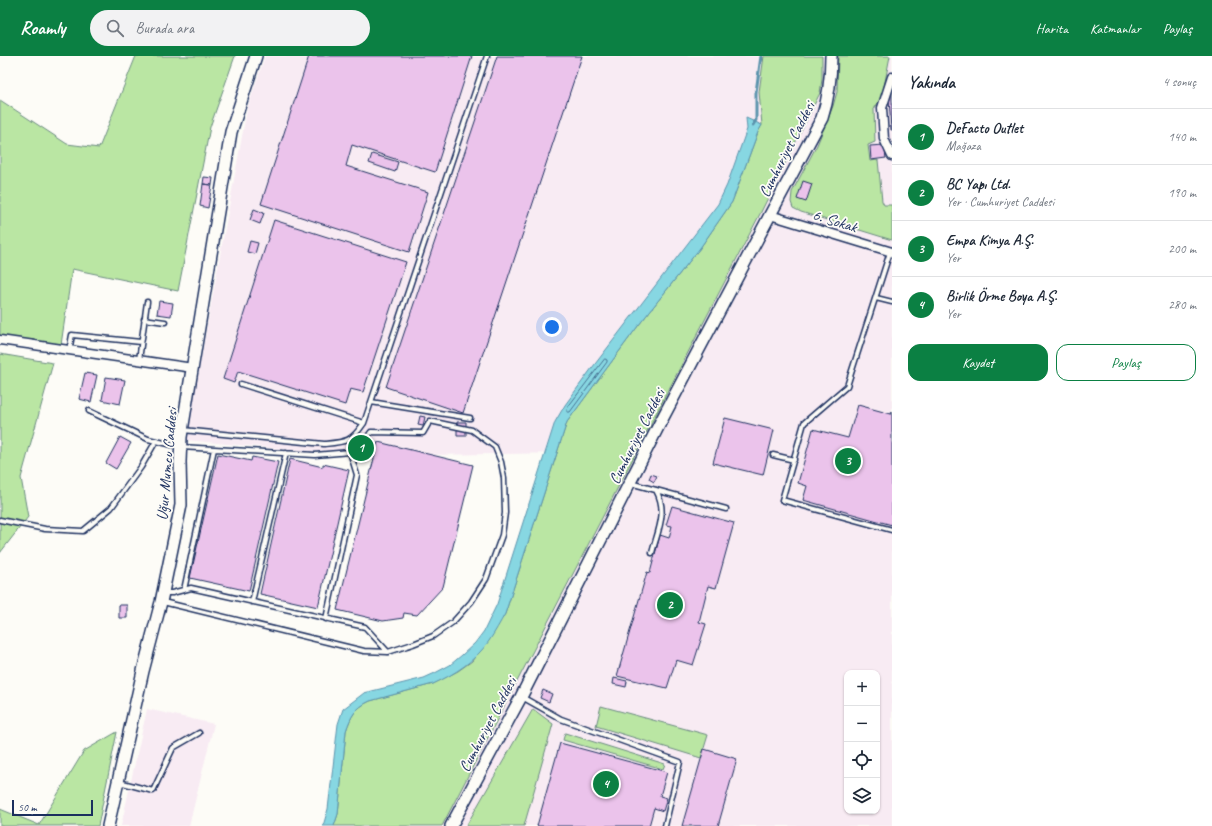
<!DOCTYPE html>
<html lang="tr">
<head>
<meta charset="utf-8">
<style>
  :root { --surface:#fff; --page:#f2f2f3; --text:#1f2937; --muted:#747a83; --line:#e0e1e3; --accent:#0b8043 }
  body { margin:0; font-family:Caveat,sans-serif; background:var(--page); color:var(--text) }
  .controls { position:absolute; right:12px; bottom:12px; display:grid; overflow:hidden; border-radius:8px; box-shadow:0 1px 3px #0004 }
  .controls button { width:36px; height:36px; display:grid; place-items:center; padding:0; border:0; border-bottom:1px solid var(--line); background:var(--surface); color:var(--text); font:20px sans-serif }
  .scale { position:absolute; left:12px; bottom:10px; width:81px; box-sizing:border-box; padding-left:4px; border:2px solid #1b2f5e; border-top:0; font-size:11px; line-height:14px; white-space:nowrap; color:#1b2f5e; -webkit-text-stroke:3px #fdfcf7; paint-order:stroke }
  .you { position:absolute; left:552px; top:271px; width:14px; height:14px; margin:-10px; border:3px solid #fff; border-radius:50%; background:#1a73e8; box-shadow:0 0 0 6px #1a73e833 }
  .badge { display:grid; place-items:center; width:26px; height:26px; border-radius:50%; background:var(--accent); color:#fff; font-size:13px; font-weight:700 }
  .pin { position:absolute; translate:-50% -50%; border:2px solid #fff; box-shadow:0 1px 4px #0006 }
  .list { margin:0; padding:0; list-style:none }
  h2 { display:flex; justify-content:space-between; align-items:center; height:52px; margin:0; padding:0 16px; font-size:17px }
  h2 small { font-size:13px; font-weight:400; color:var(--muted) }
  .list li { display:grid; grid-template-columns:26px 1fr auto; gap:12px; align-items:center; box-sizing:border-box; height:56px; padding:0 16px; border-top:1px solid var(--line) }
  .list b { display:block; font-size:15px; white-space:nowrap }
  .list p { margin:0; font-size:13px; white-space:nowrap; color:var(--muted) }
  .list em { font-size:13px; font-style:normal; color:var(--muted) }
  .actions { display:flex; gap:8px; padding:12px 16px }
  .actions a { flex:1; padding:9px 0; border:1px solid var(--accent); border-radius:12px; text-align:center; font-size:14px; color:var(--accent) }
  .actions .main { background:var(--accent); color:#fff }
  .icon { flex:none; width:22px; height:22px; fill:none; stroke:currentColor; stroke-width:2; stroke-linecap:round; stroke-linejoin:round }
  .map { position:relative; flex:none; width:892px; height:770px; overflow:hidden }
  header { display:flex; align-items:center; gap:24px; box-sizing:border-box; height:56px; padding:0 20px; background:var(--accent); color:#fff }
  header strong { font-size:19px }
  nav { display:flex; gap:22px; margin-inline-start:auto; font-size:14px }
  .search { width:280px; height:36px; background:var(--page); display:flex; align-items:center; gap:10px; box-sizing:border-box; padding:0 14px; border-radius:22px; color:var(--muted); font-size:15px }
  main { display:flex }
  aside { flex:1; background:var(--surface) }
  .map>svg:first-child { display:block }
  .built { fill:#f8ebf3; fill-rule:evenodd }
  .green { fill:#bae6a3; stroke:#6a8a80 }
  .water { fill:#87d7e2; stroke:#5c94ad }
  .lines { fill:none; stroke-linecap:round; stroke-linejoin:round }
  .shore { stroke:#467293; stroke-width:1 }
  .stream { stroke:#5c94ad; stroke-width:3 }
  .building { fill:#ebc3eb; stroke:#1b2f5e }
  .service-casing { stroke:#1b2f5e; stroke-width:7 }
  .minor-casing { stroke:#1b2f5e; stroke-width:11 }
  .tertiary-casing { stroke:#1b2f5e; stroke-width:14 }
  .service { stroke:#fdfcf7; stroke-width:4 }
  .minor { stroke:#fdfcf7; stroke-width:8 }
  .tertiary { stroke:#fdfcf7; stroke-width:11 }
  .labels { text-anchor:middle; stroke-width:3.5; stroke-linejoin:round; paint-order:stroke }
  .street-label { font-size:16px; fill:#1b2f5e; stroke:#fdfcf7 }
</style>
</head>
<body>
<header>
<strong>Roamly</strong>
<div class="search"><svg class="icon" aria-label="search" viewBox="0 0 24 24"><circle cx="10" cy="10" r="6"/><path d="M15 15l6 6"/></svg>Burada ara</div>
<nav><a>Harita</a><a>Katmanlar</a><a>Paylaş</a></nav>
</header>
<main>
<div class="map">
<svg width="892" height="770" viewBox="0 0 892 770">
  <rect width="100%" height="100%" fill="#fdfcf7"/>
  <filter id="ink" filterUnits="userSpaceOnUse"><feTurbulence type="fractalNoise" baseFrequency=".025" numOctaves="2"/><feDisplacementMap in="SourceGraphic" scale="8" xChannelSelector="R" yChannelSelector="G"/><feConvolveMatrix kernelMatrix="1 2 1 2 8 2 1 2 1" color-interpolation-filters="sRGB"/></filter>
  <g filter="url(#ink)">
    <path class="built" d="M265 0H892V770H358L460 646 567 397 352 400 186 384 247 53ZM847 617H877V755H847Z
      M147 653 214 668 189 770H121Z"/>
    <path class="green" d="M136 0H235L210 71 178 235 72 213 61 289 0 280V44L67 88 99 92Z
      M764 0H822V23L820 37 761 156 442 770H334L338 758 346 675C351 660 355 652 370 645L433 628 458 615 472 605 505 558 567 366 638 270 700 192 732 146 758 76 762 69 759 36Z
      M838 0H890L882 41 874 53 875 86 868 89 870 105 878 104 882 145 884 149H892V184L801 156 793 152 791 146 792 136 817 89 833 50 837 36Z
      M0 298 53 307 21 422 28 461 0 497Z
      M601 650 708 679 701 702 596 670Z
      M533 653 553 668 524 770H466Z
      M117 676 98 770H0V753L39 769 84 695Z
      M565 677 665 708 663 713 563 684Z"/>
    <path class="water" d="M746 62 762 69 758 76 732 146 700 192 638 270 567 366 505 558C500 567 495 576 489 585 475 605 455 618 433 628L370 645C355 652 351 660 346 675L338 758 334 770H323L328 753 338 668 343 653 364 637 424 622 435 617 450 609 462 599 475 587 484 575 497 548 555 366 565 349 592 312 718 148 727 129 747 73Z"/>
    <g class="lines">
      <path class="shore" d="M605 303 607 304V306L570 356H567V354L568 351Z"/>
      <path class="stream" d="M753 69 756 64V36L761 0"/>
    </g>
    <path class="building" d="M309 0H472L435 116 352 89 346 110 428 136 409 196 261 148Z
      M497 0H582L463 357 386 331Z
      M888 27H892V74H891Z
      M884 89 886 102 871 104 870 90Z
      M372 98 398 106 395 116 369 107Z
      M204 121 213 122 212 129 203 128Z
      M803 125 812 128 806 146 797 143Z
      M203 128 212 129 208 152 200 150Z
      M254 153 264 157 260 168 250 164Z
      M274 164 406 206 363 336 350 333 345 349 238 315 234 327 223 323Z
      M250 185 258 187 255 198 247 196Z
      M159 245 173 247 171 260 157 258Z
      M85 317 97 319 91 346 79 343Z
      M106 321 125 324 120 348 102 344Z
      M858 349 891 358 892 356V469L803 444 807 430 798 427 813 373 848 382Z
      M420 360 425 361 423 370 418 369Z
      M725 362 774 374 763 419 713 407Z
      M457 366H466V380H457Z
      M120 381 131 387 116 413 106 407Z
      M378 386 473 409 443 531 417 559 404 557 403 562 383 565 337 554Z
      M218 398 251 405 252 401 278 406 249 535 190 522Z
      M290 403 323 411V408L349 414 318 551 260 538Z
      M651 418 657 420 654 426 649 423Z
      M672 450 734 467 716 532 708 530 699 566 706 568 693 609 676 604 667 632 617 620 647 516 650 517 660 479 669 482 672 470 666 469Z
      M119 549H127V562H119Z
      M614 622 627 625 626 631 613 628Z
      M543 634 552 638 549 646 540 642Z
      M560 687 667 716 660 740 667 742 663 755 654 752 649 770H537Z
      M704 693 737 703 718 770H682Z"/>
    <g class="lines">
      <g class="service-casing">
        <path id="service" d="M890 196 847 330 804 367 782 444 892 474
          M876 242 892 246
          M144 263 165 266
          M69 295 72 279 141 286
          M139 304 147 246
          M241 328 364 367
          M371 346 470 362
          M89 355 148 383 181 391 315 399 350 396 363 387 371 376 423 377 430 365 472 374 495 391 501 406 504 422 505 457 502 479 486 523 471 546 453 566 433 580 413 588 388 596 364 595 163 546
          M183 374 324 388C347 386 351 386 364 367L487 0
          M773 399 794 404
          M630 427 726 453
          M0 464 45 473 83 475 111 452 141 411 156 385
          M652 497C658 474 668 456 656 434
          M184 534 214 393
          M164 537H172L191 532 365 571 388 596
          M252 546 286 397
          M326 563 357 419 350 396
          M522 641 561 663 680 706 665 770
          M119 726 153 735 173 692 199 677"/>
      </g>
      <g class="minor-casing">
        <path id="minor" d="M892 21 882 52 884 83 892 100
          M770 159 892 196
          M0 284 193 312"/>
      </g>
      <g class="tertiary-casing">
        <path id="tertiary" d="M108 770 143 615 161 546 181 449 180 406 181 381 231 76 256 0
          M451 770 521 641 659 369 770 159 822 62C829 41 831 22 831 0"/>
      </g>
      <use href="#service" class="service"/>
      <use href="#minor" class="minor"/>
      <use href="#tertiary" class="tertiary"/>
    </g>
  </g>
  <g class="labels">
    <g class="street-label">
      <text transform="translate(786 93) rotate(-63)" y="6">Cumhuriyet Caddesi</text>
      <text transform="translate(835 164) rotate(17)" y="6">6. Sokak</text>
      <text transform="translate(636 380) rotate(-63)" y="6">Cumhuriyet Caddesi</text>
      <text transform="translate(166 408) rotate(-85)" y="6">Uğur Mumcu Caddesi</text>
      <text transform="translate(487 668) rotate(-62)" y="6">Cumhuriyet Caddesi</text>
    </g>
  </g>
</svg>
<div class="controls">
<button>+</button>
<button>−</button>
<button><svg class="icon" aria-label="locate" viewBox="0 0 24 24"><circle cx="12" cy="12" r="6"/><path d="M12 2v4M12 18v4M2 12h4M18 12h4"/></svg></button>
<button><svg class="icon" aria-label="layers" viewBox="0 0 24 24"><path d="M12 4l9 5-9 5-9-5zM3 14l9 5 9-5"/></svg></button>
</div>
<div class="scale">50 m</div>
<div class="you"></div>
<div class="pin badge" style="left:361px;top:392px">1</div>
<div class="pin badge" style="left:670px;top:549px">2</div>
<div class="pin badge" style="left:848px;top:405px">3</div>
<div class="pin badge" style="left:606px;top:728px">4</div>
</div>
<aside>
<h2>Yakında<small>4 sonuç</small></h2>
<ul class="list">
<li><span class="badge">1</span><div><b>DeFacto Outlet</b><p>Mağaza</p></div><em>140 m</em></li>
<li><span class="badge">2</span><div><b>BC Yapı Ltd.</b><p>Yer · Cumhuriyet Caddesi</p></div><em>190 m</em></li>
<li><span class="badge">3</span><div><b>Empa Kimya A.Ş.</b><p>Yer</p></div><em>200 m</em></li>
<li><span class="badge">4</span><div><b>Birlik Örme Boya A.Ş.</b><p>Yer</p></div><em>280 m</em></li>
</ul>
<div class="actions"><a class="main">Kaydet</a><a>Paylaş</a></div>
</aside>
</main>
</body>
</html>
